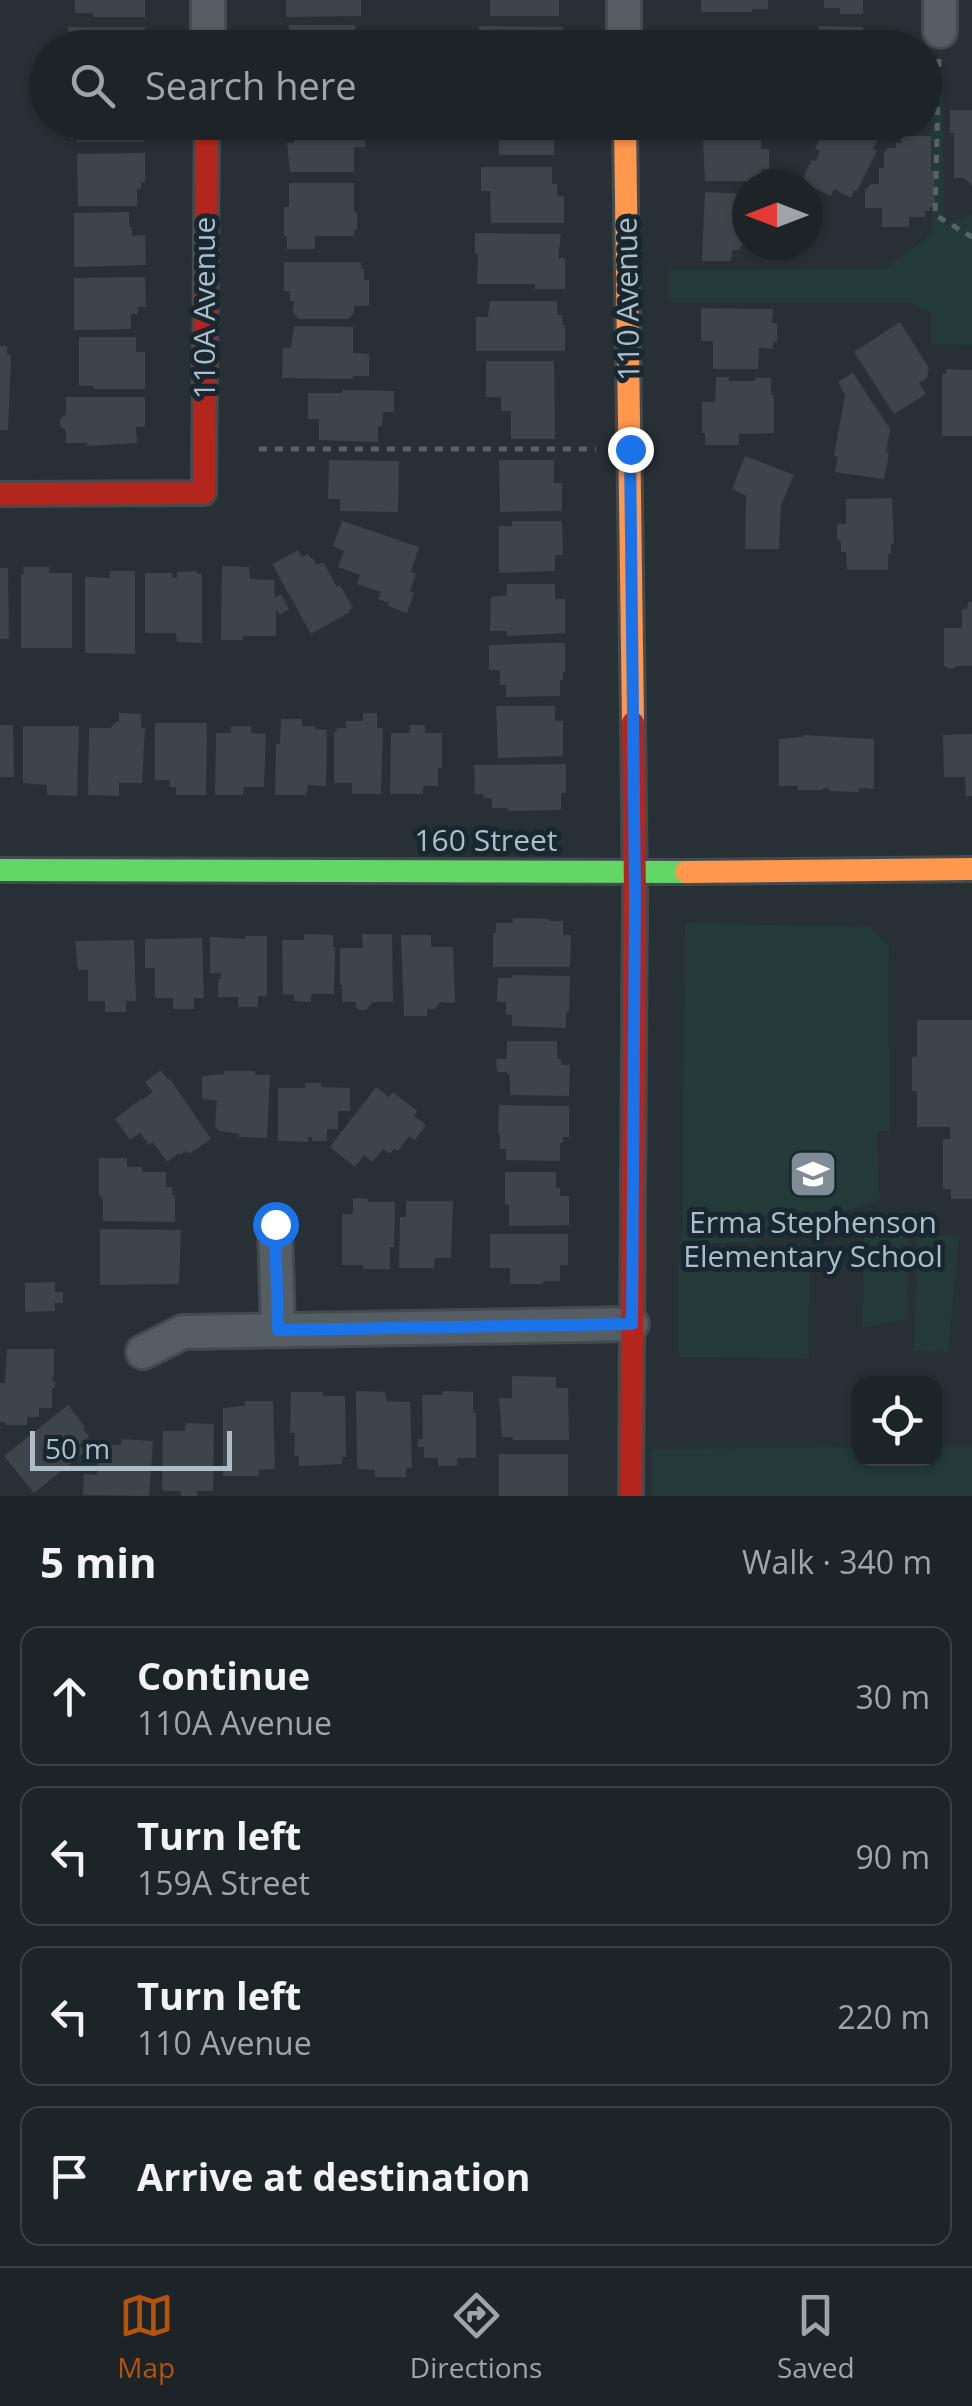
<!DOCTYPE html>
<html lang="en">
<head>
<meta charset="utf-8">
<style>
  :root { --surface:#1c2428; --page:#293034; --text:#f1f3f6; --muted:#a0a4a8; --line:#3a4145; --accent:#b45309 }
  body { margin:0; font-family:"Open Sans",sans-serif; background:var(--page); color:var(--text) }
  .controls { position:absolute; right:30px; bottom:30px; display:grid; overflow:hidden; border-radius:20px; box-shadow:0 2px 8px #0004 }
  .controls button { width:90px; height:90px; display:grid; place-items:center; padding:0; border:0; border-bottom:2px solid var(--line); background:var(--surface); color:var(--text); font:50px sans-serif }
  .compass { position:absolute; left:732px; top:170px; width:90px; height:90px; border-radius:50%; background:var(--surface); box-shadow:0 2px 8px #0004; rotate:270deg }
  .scale { position:absolute; left:30px; bottom:25px; width:202px; box-sizing:border-box; padding-left:10px; border:5px solid #afbdc8; border-top:0; font-size:28px; line-height:35px; white-space:nowrap; color:#afbdc8; -webkit-text-stroke:8px #192730; paint-order:stroke }
  .stop { position:absolute; width:30px; height:30px; margin:-22px; border:8px solid #1a73e8; border-radius:50%; background:#fff }
  .stop.end { background:#1a73e8; border-color:#fff; box-shadow:0 2px 10px #0008 }
  .list { margin:0; padding:0; list-style:none }
  h2 { display:flex; justify-content:space-between; align-items:center; height:130px; margin:0; padding:0 40px; font-size:42px }
  h2 small { font-size:32px; font-weight:400; color:var(--muted) }
  .list li { display:grid; grid-template-columns:65px 1fr auto; gap:30px; align-items:center; box-sizing:border-box; height:140px; margin:0 20px 20px; padding:0 20px; border:2px solid var(--line); border-radius:20px }
  .list b { display:block; font-size:38px; white-space:nowrap }
  .list p { margin:0; font-size:32px; white-space:nowrap; color:var(--muted) }
  .list em { font-size:32px; font-style:normal; color:var(--muted) }
  .icon { flex:none; width:55px; height:55px; fill:none; stroke:currentColor; stroke-width:2; stroke-linecap:round; stroke-linejoin:round }
  .map { position:relative; flex:none; width:972px; height:1496px; overflow:hidden }
  .search { position:absolute; background:var(--surface); box-shadow:0 2px 8px #0004; left:30px; right:30px; top:30px; height:110px; display:flex; align-items:center; gap:25px; box-sizing:border-box; padding:0 35px; border-radius:55px; color:var(--muted); font-size:38px }
  .sheet { height:770px; background:var(--surface) }
  nav { display:flex; justify-content:space-around; align-items:center; box-sizing:border-box; height:140px; border-top:2px solid var(--line); background:var(--surface); font-size:28px; color:var(--muted) }
  nav a { display:grid; justify-items:center; gap:5px }
  nav .on { color:var(--accent) }
  .map>svg:first-child { display:block }
  .park { fill:#233a39 }
  .building { fill:#3d454a }
  .lines { fill:none; stroke-linecap:round; stroke-linejoin:round }
  .street-casing { stroke:#444b50; stroke-width:38 }
  .fast-casing { stroke:#444b50; stroke-width:28 }
  .slow-casing { stroke:#444b50; stroke-width:28 }
  .jam-casing { stroke:#444b50; stroke-width:28 }
  .path { stroke:#596266; stroke-width:5; stroke-dasharray:8 8; stroke-linecap:butt }
  .street { stroke:#565e64; stroke-width:32 }
  .fast { stroke:#63d668; stroke-width:22 }
  .slow { stroke:#ff974d; stroke-width:22 }
  .jam { stroke:#b3261e; stroke-width:22 }
  .route { stroke:#1a73e8; stroke-width:12 }
  .labels { text-anchor:middle; stroke-width:10; stroke-linejoin:round; paint-order:stroke }
  .street-label { font-size:30px; fill:#afbdc8; stroke:#192730 }
  .poi-label { font-size:30px; fill:#afbdc8; stroke:#192730 }
</style>
</head>
<body>
<div class="map">
<svg width="972" height="1496" viewBox="0 0 972 1496">
  <rect width="100%" height="100%" fill="#263035"/>
  <path class="park" d="M931 88 943 89 944 226 972 214V345L931 344V312L908 302H669V270L886 269 932 233Z
    M685 923 870 927 889 947 890 1131H877L879 1200 752 1242 682 1244Z
    M864 1231 909 1232 907 1319 862 1328Z
    M918 1234 959 1236 948 1352 914 1351Z
    M678 1259 810 1261 809 1358 678 1357Z
    M859 1447 860 1458H934L935 1447H972V1496H652V1449Z"/>
  <path class="building" d="M75 0H145V17H93V13H75Z
    M286 0H361V16L286 17Z
    M490 0H559V16H490Z
    M701 0H768V9H752V12H701Z
    M824 0H863V14H840V8H824Z
    M289 25H355L356 48H290Z
    M479 26 563 27V48H479Z
    M819 26 863 27V48H819Z
    M68 27H145V48H68Z
    M704 30H730V40H765V48H704Z
    M950 110H972V186L964 178H954V133H950Z
    M70 122H144L145 142H77V139H70Z
    M284 122H365V147H354V172H290L287 143H294V133H285Z
    M499 122H554V155H499Z
    M702 122H761V149H769V169H761V181H705Z
    M834 122H876L884 126 873 149 877 151 857 191 854 190 851 198 834 189 831 196 801 182 812 160 816 161 820 151 815 149 822 133 828 135Z
    M901 136H931V171H934L935 207H930V211H925V217H909V227H882V208H865V190L871 184H879V168H884V153L888 148H896V143H901Z
    M145 153V182H141V189H137V206H78L77 154Z
    M481 167H552V184H557V196H564V223H491L490 191H481Z
    M289 183H354V212H357V230H354V236H315V249H287V236H284V207H289Z
    M705 192 747 194V246H740V250H732L731 261H702Z
    M129 212V227H132V236L145 235 146 265 74 267V213Z
    M475 233 561 234 558 258H565V289H535V284H477L478 254H475Z
    M284 262H361V269H364V280H369V306H354V313L348 319H299L293 313 294 301H290V291H284Z
    M145 277 146 307H138V314H131V329L74 330V278Z
    M490 301H557V315H562V325H565V351H476V317H488Z
    M701 308 773 309 772 323H777V342L773 341V349L759 348 758 369H713V341H701Z
    M900 322 929 368 927 378 919 383 926 394 894 414 854 352Z
    M294 326 353 327V353L369 354V376H353V379L282 378 283 348H291Z
    M79 337H136V352H145V389H94V386H79Z
    M0 346H7V355H11L8 430H0Z
    M486 361H554L555 439H511V411H501V397H486Z
    M946 369 972 370V436H942V374H946Z
    M853 373 890 429 886 452 889 453 884 479 835 472 838 457 834 456 845 395 838 382Z
    M716 377H729V381H755V378H771V395H774V433L739 434V445H705V433H702V402H715Z
    M342 390 394 391V412H383L382 426H378V442L319 440V419H308V393H342Z
    M66 397H145V427H136L137 443 87 446V443H66V431L60 426V419L66 414Z
    M745 456 794 475 781 505 779 549H745L746 496 732 489Z
    M329 460 399 461 398 512 340 511V499H328Z
    M499 460H554V483H562V511L500 512Z
    M892 498 894 544H891V554H888V570H847L846 552H841V541L837 540V524H846V499Z
    M342 521 419 547 411 572 416 574 410 591 414 593 407 613 388 606 389 603 378 599 381 592 357 584 360 575 338 567 344 551 333 546Z
    M512 521H562L563 555H555V571L499 573V526H512Z
    M298 550 302 557 308 554 311 558 312 557 317 565 323 562 337 587 340 585 353 608 349 610 350 612 311 634 272 564Z
    M222 566 249 567 250 579 274 580 275 598 281 594 289 609 280 615 276 609V636H243V640H221Z
    M23 567H49V573H72V648H21V575L24 574Z
    M0 568H8L9 639H0Z
    M110 571H135V654L85 653V577L110 578Z
    M197 571V574H202V643L177 642 176 633H145V573H172V578H177V572Z
    M507 584H555V599H565V633L507 636V631H490L491 597 507 595Z
    M968 602H972V666H956L955 668 950 669 944 666V628H962V609H967Z
    M549 643H565V672H563V680H560V696L506 697V685H500V670H489V645Z
    M496 706H555V721H563V756L498 758Z
    M119 713 141 714V728H145L142 783H119V796L88 795 89 728H110L116 722H119Z
    M363 713H377V728H383L381 794H352V783H334V733L338 728H346V721H363Z
    M281 719H302V726H315V729L327 730 326 786 308 785 306 795H275L276 744H280Z
    M155 723H207L206 795H176V787H170V780H155Z
    M0 725H13L14 777H0Z
    M410 725H425V733H442V768H438V786H423V794H390L391 733H410Z
    M23 726H79L77 796 47 795V785L23 783Z
    M231 726H251V733L266 734 264 787H244L243 795H215L216 733H231Z
    M972 734V796H966L965 777H944L943 735Z
    M803 735 874 739V789L859 788V792L829 791V788H823V790H798V786H779V739L803 737Z
    M566 764V793H561V810L508 811V808H492V798H484L483 794H475L474 765Z
    M513 918 549 919V921H563V935H571L570 967H493V933H496V923H513Z
    M304 934 333 935V947H335L334 994H311V1002L294 1001V995L283 994 282 940H304Z
    M362 934H392L393 1002H372L367 1010H359L356 1007V1002H342V985H340V948H363Z
    M401 935H431V947H453L455 1003 440 1002 435 1009H427V1016H404Z
    M245 936H267V996H258V1007H238V997H218V979H221V973H210V937L245 939Z
    M202 938 204 998H194V1009H173V998H155V968H145V939Z
    M134 940 136 1001H126V1012H105V1001H88V970H78L75 941Z
    M512 975 570 976 569 1012H566V1028L512 1026V1015L506 1014V1002H497L498 978H512Z
    M917 1020H972V1199H951V1189H943V1139H950V1127H917V1091H912V1057H917Z
    M507 1041H557V1059H561V1065H570L569 1096 510 1095V1074H507V1072H497L496 1059H507Z
    M161 1070 168 1080 170 1079 211 1139 189 1154 186 1151 180 1155 179 1153 167 1162 153 1142 149 1145 140 1133 130 1140 115 1119 141 1099 142 1100 153 1092 145 1082Z
    M224 1071H255V1075H270L267 1138 239 1137V1134L219 1131 215 1126 217 1100 202 1099V1076L224 1074Z
    M305 1083H321V1087L350 1088V1111H338V1129H327V1141H312V1137H308V1142L278 1141V1088H305Z
    M376 1087 389 1097 393 1092 417 1111 414 1116 426 1125 415 1140 409 1136 398 1151 394 1149 390 1154 383 1149 372 1162 364 1155 355 1167 330 1147Z
    M499 1105 569 1106V1137H563V1143H560V1161L506 1160V1149H500V1134H498Z
    M99 1158H127V1167H142V1172H166V1187H172V1195H175V1222L103 1221V1199L99 1195Z
    M505 1172H556V1188H560V1196H569V1225L509 1226V1205H505Z
    M353 1198 368 1199V1202H395L394 1247H390V1269H363V1265H342V1214H353Z
    M406 1201H453L451 1258H435L434 1268H399L400 1217H406Z
    M100 1229 181 1230 179 1284 100 1285Z
    M490 1234H568V1265H560V1281H543V1284H510V1268H490Z
    M55 1282V1292H63V1303H55V1311L25 1312V1283Z
    M7 1349H54V1377H52V1381H55V1388H52V1408H39V1417H27V1425H5V1422H0V1383H5Z
    M512 1376 556 1377V1388H568L569 1440H513V1437H502L499 1398H512Z
    M356 1391 385 1392 387 1401 410 1402 412 1468H406V1477H375V1470L357 1469Z
    M443 1391 473 1392V1413H476V1458H457V1466H438V1458H424V1447H418V1439H423L422 1395H443Z
    M291 1392H323V1396H345L346 1457H342V1464L299 1466V1456H294L295 1433H290Z
    M245 1401H273L275 1469 259 1470V1476H223V1408L245 1406Z
    M68 1405 85 1427 83 1429 89 1437 79 1445 85 1452 34 1493 4 1456Z
    M186 1423 214 1424 213 1491H197V1496H181V1491H163L162 1485 163 1431H185Z
    M122 1439 153 1441 149 1496 83 1495 84 1474 97 1475 99 1444 121 1445Z
    M499 1454H568V1496H499Z"/>
  <g class="lines">
    <g class="street-casing">
      <path id="street" d="M624 0V48
        M940 0V31
        M208 48V0
        M275 1224 278 1330
        M143 1352 183 1332 632 1324"/>
    </g>
    <g class="fast-casing">
      <path id="fast" d="M0 870 686 872"/>
    </g>
    <g class="slow-casing">
      <path id="slow" d="M625 122 633 723
        M686 872 972 869"/>
    </g>
    <g class="jam-casing">
      <path id="jam" d="M0 494 204 493 207 122
        M631 1496 635 895 633 723"/>
    </g>
    <path class="path" d="M939 59 935 215 972 237
      M259 449H596"/>
    <use href="#street" class="street"/>
    <use href="#fast" class="fast"/>
    <use href="#slow" class="slow"/>
    <use href="#jam" class="jam"/>
  </g>
  <g class="lines">
    <path class="route" d="M275 1224 278 1330 632 1324 635 895 630 449"/>
  </g>
  <defs>
    <g id="school-square" transform="scale(2.5)"><rect x="-9" y="-9" width="18" height="18" rx="4" fill="#7f8c95" stroke="#192730"/><path d="M0-5L7-2L0 1L-7-2ZM-4 1L0 2.5L4 1V4Q0 6-4 4Z" fill="#fff"/></g>
  </defs>
  <g fill-rule="evenodd">
    <use href="#school-square" x="813" y="1174"/>
  </g>
  <g class="labels">
    <g class="street-label">
      <text transform="translate(628 299) rotate(-91)" y="10">110 Avenue</text>
      <text transform="translate(205 308) rotate(-90)" y="10">110A Avenue</text>
      <text x="486" y="851">160 Street</text>
    </g>
    <g class="poi-label">
      <text x="813" y="1233">Erma Stephenson<tspan x="813" dy="34">Elementary School</tspan></text>
    </g>
  </g>
</svg>
<div class="controls">
<button><svg class="icon" aria-label="locate" viewBox="0 0 24 24"><circle cx="12" cy="12" r="6"/><path d="M12 2v4M12 18v4M2 12h4M18 12h4"/></svg></button>
</div>
<svg class="compass" viewBox="-18 -18 36 36"><path d="M0-13l5 13h-10z" fill="#e53935"/><path d="M0 13l5-13h-10z" fill="#a0a4a8"/></svg>
<div class="scale">50 m</div>
<div class="stop" style="left:275px;top:1224px"></div>
<div class="stop end" style="left:630px;top:449px"></div>
<div class="search"><svg class="icon" aria-label="search" viewBox="0 0 24 24"><circle cx="10" cy="10" r="6"/><path d="M15 15l6 6"/></svg>Search here</div>
</div>
<section class="sheet">
<h2>5 min<small>Walk · 340 m</small></h2>
<ul class="list">
<li><svg class="icon" aria-label="ahead" viewBox="0 0 24 24"><path d="M12 20V5M6 11l6-6 6 6"/></svg><div><b>Continue</b><p>110A Avenue</p></div><em>30 m</em></li>
<li><svg class="icon" aria-label="left" viewBox="0 0 24 24"><path d="M17 20v-9H6M10 6l-5 5 5 5"/></svg><div><b>Turn left</b><p>159A Street</p></div><em>90 m</em></li>
<li><svg class="icon" aria-label="left" viewBox="0 0 24 24"><path d="M17 20v-9H6M10 6l-5 5 5 5"/></svg><div><b>Turn left</b><p>110 Avenue</p></div><em>220 m</em></li>
<li><svg class="icon" aria-label="arrive" viewBox="0 0 24 24"><path d="M6 21V4h12l-3 4 3 4H6"/></svg><div><b>Arrive at destination</b></div></li>
</ul>
</section>
<nav>
<a class="on"><svg class="icon" aria-label="map" viewBox="0 0 24 24"><path d="M3 6l6-2 6 2 6-2v14l-6 2-6-2-6 2zM9 4v14M15 6v14"/></svg>Map</a>
<a><svg class="icon" aria-label="directions" viewBox="0 0 24 24"><path d="M12 3l9 9-9 9-9-9zM9 14v-3h6M13 9l2 2-2 2"/></svg>Directions</a>
<a><svg class="icon" aria-label="saved" viewBox="0 0 24 24"><path d="M7 4h10v16l-5-4-5 4z"/></svg>Saved</a>
</nav>
</body>
</html>
